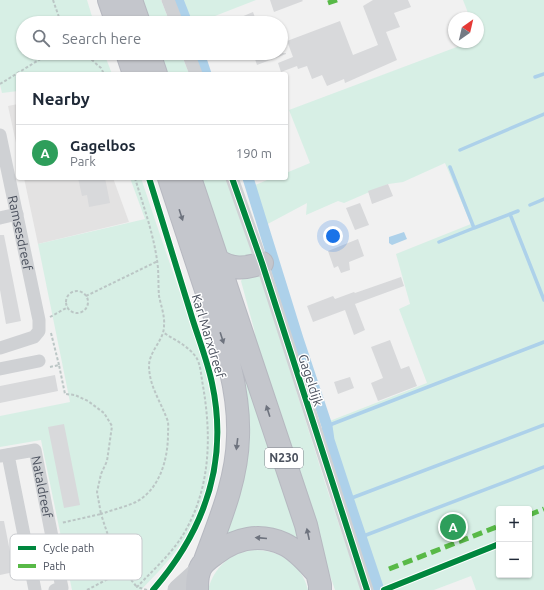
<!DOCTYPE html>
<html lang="en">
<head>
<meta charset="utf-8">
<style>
  :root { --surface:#fff; --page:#f2f2f3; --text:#1f2937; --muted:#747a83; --line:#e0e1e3; --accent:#848890 }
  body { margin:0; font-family:Ubuntu,sans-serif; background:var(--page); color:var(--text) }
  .controls { position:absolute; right:12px; bottom:12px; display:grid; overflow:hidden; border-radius:4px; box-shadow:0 1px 3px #0004 }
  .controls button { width:36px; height:36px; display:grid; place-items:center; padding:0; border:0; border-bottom:1px solid var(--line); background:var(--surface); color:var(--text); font:20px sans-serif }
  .compass { position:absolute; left:448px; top:12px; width:36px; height:36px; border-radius:50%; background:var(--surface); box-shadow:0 1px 3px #0004; rotate:34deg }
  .you { position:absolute; left:333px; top:236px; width:14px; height:14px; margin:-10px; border:3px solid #fff; border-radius:50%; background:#1a73e8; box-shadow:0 0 0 6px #1a73e833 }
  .badge { display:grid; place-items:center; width:26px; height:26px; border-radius:50%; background:var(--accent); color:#fff; font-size:13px; font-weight:700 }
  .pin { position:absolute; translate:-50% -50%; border:2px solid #fff; box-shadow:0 1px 4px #0006 }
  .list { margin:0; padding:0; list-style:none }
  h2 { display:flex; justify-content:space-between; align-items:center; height:52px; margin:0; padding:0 16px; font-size:17px }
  h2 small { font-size:13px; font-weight:400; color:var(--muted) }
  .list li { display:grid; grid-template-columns:26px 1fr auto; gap:12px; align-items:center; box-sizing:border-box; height:56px; padding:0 16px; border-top:1px solid var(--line) }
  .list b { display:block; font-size:15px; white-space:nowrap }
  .list p { margin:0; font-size:13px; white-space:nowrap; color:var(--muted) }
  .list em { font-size:13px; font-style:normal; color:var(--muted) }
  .icon { flex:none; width:22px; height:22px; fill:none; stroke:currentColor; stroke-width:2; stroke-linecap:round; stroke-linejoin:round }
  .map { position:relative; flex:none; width:544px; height:590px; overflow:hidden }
  .search { position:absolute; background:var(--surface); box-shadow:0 1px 3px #0004; left:16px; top:16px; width:272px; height:44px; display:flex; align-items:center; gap:10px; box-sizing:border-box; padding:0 14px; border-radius:22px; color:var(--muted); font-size:15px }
  .panel { position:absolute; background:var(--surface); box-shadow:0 1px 3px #0004; left:16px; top:72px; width:272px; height:108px; border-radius:4px }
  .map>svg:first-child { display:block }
  .education { fill:#e3e2e2 }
  .green { fill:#d7efe5; fill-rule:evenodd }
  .water { fill:#add1ea }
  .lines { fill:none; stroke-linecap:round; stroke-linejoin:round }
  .stream { stroke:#add1ea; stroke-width:3.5 }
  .canal { stroke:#add1ea; stroke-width:11 }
  .building { fill:#d8d9db }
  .trunk-casing { stroke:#b6b8c0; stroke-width:24 }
  .path { stroke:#bbc6c5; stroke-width:2; stroke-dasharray:3 2; stroke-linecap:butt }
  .minor { stroke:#cfd1d4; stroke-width:13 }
  .primary { stroke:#caccd0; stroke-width:21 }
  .trunk { stroke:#c4c6cc; stroke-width:22 }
  .quiet { stroke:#58b947; stroke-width:5; stroke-dasharray:10 5; stroke-linecap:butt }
  .cycleway-casing { stroke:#fff; stroke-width:8 }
  .cycleway { stroke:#00873e; stroke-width:6 }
  .oneway { fill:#6e737e }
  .labels { text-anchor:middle; stroke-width:3; stroke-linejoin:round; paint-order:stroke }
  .shield { fill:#fff; stroke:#80848d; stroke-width:1 }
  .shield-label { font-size:12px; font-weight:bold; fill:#494f5c }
  .street-label { font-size:13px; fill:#494f5c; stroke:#fff }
  .key { fill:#fff; stroke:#c8cace; stroke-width:1 }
  .key-label { font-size:11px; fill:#494f5c }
</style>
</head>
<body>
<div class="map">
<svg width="544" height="590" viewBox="0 0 544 590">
  <rect width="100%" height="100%" fill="#f1f1f1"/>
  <path class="education" d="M18 104V152L8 106Z
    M24 178H113L129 222 38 244Z"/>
  <path class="green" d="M0 0H87L94 23H23V53H104L112 74H18V91L2 93 0 85Z
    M137 0H161L170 23H145Z
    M177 0H256L197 23H186Z
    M463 0H544V590H476L471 576 434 590H376L357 539 322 424 427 383 399 309 410 304 396 254 471 224 445 163 403 182 388 184 344 203 338 201 306 215 307 203 262 227 248 188 272 178H286V173L310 163 289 110 470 42H478V18H470ZM499 509H529V575H499Z
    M155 53H181L189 74H162Z
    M130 178H141C154 217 167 256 181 295 190 323 202 350 209 379 219 428 215 483 190 529 178 552 159 571 141 590H72L41 440 0 447V416L70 402 38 244 145 219Z
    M184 178 283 475 299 541 223 537 243 464Z
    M197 178H228L253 251 249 261 222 254Z
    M260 275 326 486 361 590H335L258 360 254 329 241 281 244 276Z
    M253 550C279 549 302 564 308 590H208C214 567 230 553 253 550Z"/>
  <path class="water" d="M404 232 407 239 392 245 389 243V237Z"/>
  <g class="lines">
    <path class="stream" d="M535 77 544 74
      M460 150 544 114
      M530 205 544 199
      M510 214 544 300
      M474 228 518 211
      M439 242 474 228 450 167
      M327 426 544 342
      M349 499 544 425
      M361 537 544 467"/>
    <path class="canal" d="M178 0 187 23
      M199 53 206 74
      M248 178 298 339 327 426 329 440 353 513 379 590"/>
  </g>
  <path class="building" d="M270 0H302L303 1 274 12Z
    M373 0H408L411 7 394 13 400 27 386 32 397 60 345 83 344 79 327 86 322 75 312 79 307 66 298 69 297 66 281 72 278 63 293 57 287 41 340 21 353 55 378 45 363 6Z
    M253 12 257 23H227Z
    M253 53H286V54L257 65Z
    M78 178H105L110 203 89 207 87 195 82 196Z
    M388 184 393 196 372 204 368 191Z
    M360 203 369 225 355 230 346 208Z
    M0 235H4L21 321 6 324 0 290Z
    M358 239 364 256 349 262 350 270 341 273 338 266 334 268 328 251Z
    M401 277 404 286 355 304 365 330 354 335 345 310 313 322 307 306 333 296 335 299 354 292 355 293Z
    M390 340 401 369 409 366 417 386 378 401 371 383 383 378 371 347Z
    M55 375 58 391 0 403V386Z
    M350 377 354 388 338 394 334 382Z
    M64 424 80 505 64 508 48 427Z
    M0 521H4L14 572 0 575Z"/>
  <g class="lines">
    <g class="trunk-casing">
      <path id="trunk" d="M109 0 117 23
        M131 0 139 23
        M127 53 134 74
        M149 53 156 74
        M169 178C181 215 194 253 206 290 222 338 240 386 238 437 237 481 219 522 204 563
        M190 178 306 525 320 585V590
        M217 260C232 270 245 269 262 263
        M197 590C197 584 197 577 199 572 201 563 208 559 215 554 236 538 260 533 284 544 297 550 307 562 316 572"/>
    </g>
    <path class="path" d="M53 0 61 23
      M84 53 101 68 104 74
      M0 84 50 53
      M135 178C143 205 153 232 157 260 159 272 158 284 159 296 161 306 165 316 164 326 164 340 150 350 149 365 149 386 160 400 167 419 169 423 168 429 168 434 168 459 160 489 136 502 125 507 112 510 101 514 110 542 117 564 137 587
      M66 302a11 11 0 1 1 22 0a11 11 0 1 1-22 0Z
      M86 296 158 261
      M50 317 68 307
      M51 333 59 365
      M50 367 59 365 65 394 75 395 88 401 104 413 112 426 107 461 101 474 97 492 101 514 61 523
      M87 590 123 571
      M147 590 137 587C155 568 176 550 188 526 211 482 211 433 203 386 201 376 201 365 196 357 188 346 175 340 164 333"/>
    <g class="minor">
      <path d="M168 0 177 23"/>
      <path d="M188 53 196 74"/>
      <path id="s1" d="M0 135 39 320V331L34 337 0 348"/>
      <path d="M232 178 262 263 367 590"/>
      <path d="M0 218 17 214"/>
      <path d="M0 369 39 361"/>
      <path d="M8 455 35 590"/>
      <path id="s2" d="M0 456 35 450 62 588 55 590"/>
    </g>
    <path class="primary" d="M178 590 198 572"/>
    <use href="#trunk" class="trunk"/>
    <path class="quiet" d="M328 3 337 0
      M529 515 544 509
      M389 569 499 526"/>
    <g class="cycleway-casing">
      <path id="cycleway" d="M149 178C163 222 176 267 190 311 197 335 207 359 212 383 229 462 205 530 153 590
        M232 178 262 263 367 590
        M384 590 499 544"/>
    </g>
    <use href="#cycleway" class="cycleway"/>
  </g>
  <defs><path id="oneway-solid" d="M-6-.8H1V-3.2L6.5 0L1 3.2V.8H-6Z"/></defs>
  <g class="oneway">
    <use href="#oneway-solid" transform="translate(181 215) rotate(72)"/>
    <use href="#oneway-solid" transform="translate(222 338) rotate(72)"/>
    <use href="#oneway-solid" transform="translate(268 411) rotate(-108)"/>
    <use href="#oneway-solid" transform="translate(237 444) rotate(97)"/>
    <use href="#oneway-solid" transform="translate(308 534) rotate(-102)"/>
    <use href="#oneway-solid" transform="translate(261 538) rotate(-175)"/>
  </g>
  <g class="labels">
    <rect class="shield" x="265" y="448" width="38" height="20" rx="3"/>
    <g class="shield-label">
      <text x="284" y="462">N230</text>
    </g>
    <g class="street-label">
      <text dy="5" stroke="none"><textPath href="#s1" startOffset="100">Ramsesdreef</textPath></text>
      <text transform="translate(209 336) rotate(73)" y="5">Karl Marxdreef</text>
      <text transform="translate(311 380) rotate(72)" y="5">Gageldijk</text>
      <text dy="5" stroke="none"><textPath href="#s2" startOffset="73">Nataldreef</textPath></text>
    </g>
  </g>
  <rect x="10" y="534" width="132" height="46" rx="6" class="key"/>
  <rect x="18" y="546" width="18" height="4" fill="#00873e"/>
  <rect x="18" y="564" width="18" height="4" fill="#58b947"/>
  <g class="key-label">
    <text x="43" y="552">Cycle path</text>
    <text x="43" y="570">Path</text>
  </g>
</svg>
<div class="controls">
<button>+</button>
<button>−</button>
</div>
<svg class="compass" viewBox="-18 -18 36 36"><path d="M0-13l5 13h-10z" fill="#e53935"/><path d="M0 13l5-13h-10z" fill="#747a83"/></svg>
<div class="you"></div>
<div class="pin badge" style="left:453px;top:527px;background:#2e9e5b">A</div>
<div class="search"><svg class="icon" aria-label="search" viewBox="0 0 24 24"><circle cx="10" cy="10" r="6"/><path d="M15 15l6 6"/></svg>Search here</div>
<section class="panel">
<h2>Nearby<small></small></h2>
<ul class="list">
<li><span class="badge" style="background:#2e9e5b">A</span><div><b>Gagelbos</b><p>Park</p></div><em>190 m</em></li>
</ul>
</section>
</div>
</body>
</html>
